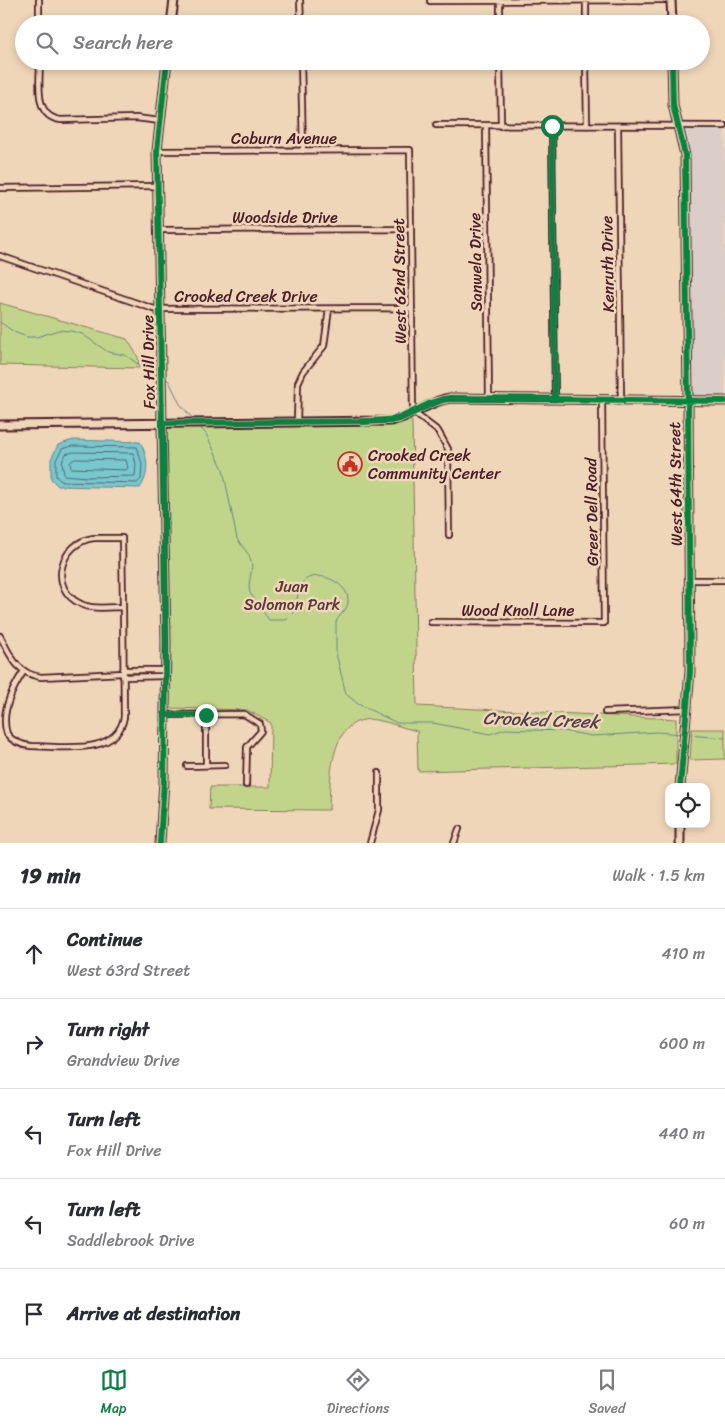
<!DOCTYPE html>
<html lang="en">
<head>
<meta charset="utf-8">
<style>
  :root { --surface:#fff; --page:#f2f2f3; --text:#2b2b33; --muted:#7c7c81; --line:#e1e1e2; --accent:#0b8043 }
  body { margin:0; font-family:Sriracha,sans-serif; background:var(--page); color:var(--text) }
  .controls { position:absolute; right:15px; bottom:15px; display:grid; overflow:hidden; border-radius:10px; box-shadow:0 2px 8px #0003 }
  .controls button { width:45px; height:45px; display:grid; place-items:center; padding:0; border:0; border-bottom:1px solid var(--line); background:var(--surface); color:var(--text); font:25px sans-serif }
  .stop { position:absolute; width:15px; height:15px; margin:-11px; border:4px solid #0b8043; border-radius:50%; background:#fff }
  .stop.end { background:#0b8043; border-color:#fff; box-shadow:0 1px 5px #0008 }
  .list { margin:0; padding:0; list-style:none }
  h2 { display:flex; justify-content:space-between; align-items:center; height:65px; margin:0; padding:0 20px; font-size:21px }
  h2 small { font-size:16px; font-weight:400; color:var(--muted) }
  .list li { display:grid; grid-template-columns:32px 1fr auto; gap:15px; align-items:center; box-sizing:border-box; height:90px; padding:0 20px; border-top:1px solid var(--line) }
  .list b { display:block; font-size:19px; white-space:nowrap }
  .list p { margin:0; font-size:16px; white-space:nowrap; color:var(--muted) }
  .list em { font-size:16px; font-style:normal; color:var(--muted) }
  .icon { flex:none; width:28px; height:28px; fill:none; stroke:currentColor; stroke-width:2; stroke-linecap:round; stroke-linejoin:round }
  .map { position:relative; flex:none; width:725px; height:843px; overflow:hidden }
  .search { position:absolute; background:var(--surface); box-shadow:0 2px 8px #0003; left:15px; right:15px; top:15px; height:55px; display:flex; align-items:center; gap:12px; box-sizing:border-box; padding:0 18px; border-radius:28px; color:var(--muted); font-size:19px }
  .sheet { height:515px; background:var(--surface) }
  nav { display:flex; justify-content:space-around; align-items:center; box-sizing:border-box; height:70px; border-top:1px solid var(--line); background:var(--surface); font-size:14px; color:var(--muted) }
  nav a { display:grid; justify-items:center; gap:2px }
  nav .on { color:var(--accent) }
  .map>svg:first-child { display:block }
  .built { fill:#dbcec8 }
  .green { fill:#c1d58a; stroke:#867a5a }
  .water { fill:#77c8cf; stroke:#65848d }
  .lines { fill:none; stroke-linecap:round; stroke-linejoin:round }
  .shore { stroke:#5c636d; stroke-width:1 }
  .stream { stroke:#65848d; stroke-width:1 }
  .street-casing { stroke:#4a1f2b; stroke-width:8 }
  .secondary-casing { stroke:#4a1f2b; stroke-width:11 }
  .street { stroke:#f0d6b8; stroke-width:4.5 }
  .secondary { stroke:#f0d6b8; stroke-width:7 }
  .cycleway-casing { stroke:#f0d6b8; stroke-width:9 }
  .cycleway { stroke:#00873e; stroke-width:6 }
  .route { stroke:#0b8043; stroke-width:6 }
  .labels { text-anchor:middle; stroke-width:5; stroke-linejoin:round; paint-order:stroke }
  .street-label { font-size:16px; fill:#4a1f2b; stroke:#f0d6b8 }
  .poi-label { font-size:16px; fill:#4a1f2b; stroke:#f0d6b8; text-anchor:start }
  .park-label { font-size:16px; fill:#5c3a39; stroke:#f0d6b8 }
  .water-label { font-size:18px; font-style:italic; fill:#53414c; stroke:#f0d6b8 }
</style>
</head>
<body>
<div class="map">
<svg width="725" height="843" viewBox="0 0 725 843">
  <rect width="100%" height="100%" fill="#f0d6b8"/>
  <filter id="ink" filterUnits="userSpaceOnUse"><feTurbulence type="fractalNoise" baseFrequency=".02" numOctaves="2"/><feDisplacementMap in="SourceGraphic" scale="10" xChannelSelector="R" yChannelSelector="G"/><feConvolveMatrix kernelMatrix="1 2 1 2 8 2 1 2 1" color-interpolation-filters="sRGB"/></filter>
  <g filter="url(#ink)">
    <path class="built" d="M687 129H725V397H691L688 152 684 132Z"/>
    <path class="green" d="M0 303 127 339 138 357 139 368 0 365Z
      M412 421 417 706 676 719V764L418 771 417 731C403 728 389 722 376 720 329 713 330 780 329 810L209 809 210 787H270L271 723 247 710 169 708 166 432 169 427Z
      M692 729H725V759L690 760Z"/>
    <path class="water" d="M73 440 140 442C148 456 150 474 140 488L58 486 51 479V459L58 445Z"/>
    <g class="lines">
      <path class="shore" d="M73 446 137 447 142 464 141 479 137 483 61 481 56 476V460L62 449Z
        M74 452 133 453 136 464 135 476 87 477 64 475 62 462 66 454Z
        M75 459 126 460 128 468 126 470 71 468 70 463Z"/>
      <path class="stream" d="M0 322 14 332 27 337H37L58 330 71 331 82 334 108 352 125 355 144 368 158 370
        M164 377 169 381 180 404 194 420
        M200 427 206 434 223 469 237 539 249 555 252 566 249 585 250 593 269 620H286C304 605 292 590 305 580 319 569 351 584 348 603 347 610 339 615 336 622V653L346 694 358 704 397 723H433L490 734 505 729 563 731 592 736 657 732 682 734
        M688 735 725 738"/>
      <g class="street-casing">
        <path id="street" d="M39 0V24
          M300 0 301 24
          M500 0V24
          M586 0V24
          M430 1 671 0
          M40 61C40 82 33 117 61 120L136 118 160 121
          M301 61 303 151
          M500 61 501 126
          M586 61 587 126
          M436 125 725 126
          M486 126 489 398
          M552 126 555 399
          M618 126 621 400
          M157 151 410 150 413 412 438 431 448 449 449 535
          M0 188 157 186
          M159 230 411 229
          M0 256 154 309 412 308
          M297 423 298 383 303 372 324 346 329 309
          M94 538H122L123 607C110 607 93 610 81 604 47 589 60 542 94 538Z
          M689 580H725
          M431 622 604 623 602 400
          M0 636C10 655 17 674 41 677L123 673
          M123 670H166
          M24 671C12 689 0 713 7 734 13 742 21 745 31 746 62 746 117 757 124 717L123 607
          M123 677 166 676
          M605 712 688 709
          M165 715 244 714 260 724 261 731 247 747 246 785
          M206 765V715
          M187 766 225 765
          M370 843 379 810V773
          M454 843 459 829"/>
      </g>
      <g class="secondary-casing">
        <path id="secondary" d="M671 0 672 24
          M171 24 174 0
          M672 61 673 105 685 155 688 400 690 671 680 787
          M0 425 390 421C412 418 428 401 450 398L725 401
          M680 824V843
          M160 843 164 781 166 642 157 151 167 61"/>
      </g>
      <use href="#street" class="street"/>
      <use href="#secondary" class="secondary"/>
      <g class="cycleway-casing">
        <path id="cycleway" d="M672 61 673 105 685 155 688 400 690 671 680 787
          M363 422 398 419 431 403 450 398 725 401
          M160 843 164 781 166 642 157 151 167 61"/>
      </g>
      <use href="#cycleway" class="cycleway"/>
    </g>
  </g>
  <g class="lines" filter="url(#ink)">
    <path class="route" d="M206 715H165L166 642 163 423 390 421 402 418 443 399H555L552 126"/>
  </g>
  <defs>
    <g id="civic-ring" transform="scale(1.25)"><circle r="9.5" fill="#f0d6b8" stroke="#c8321e" stroke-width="1.5"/><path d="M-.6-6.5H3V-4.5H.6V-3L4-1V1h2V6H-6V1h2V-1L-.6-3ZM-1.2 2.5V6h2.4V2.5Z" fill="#c8321e"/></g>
  </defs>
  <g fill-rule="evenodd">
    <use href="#civic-ring" x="350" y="464"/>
  </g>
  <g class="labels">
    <g class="street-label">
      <text x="284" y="144">Coburn Avenue</text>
      <text x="285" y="223">Woodside Drive</text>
      <text transform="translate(475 262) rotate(-91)" y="6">Sanwela Drive</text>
      <text transform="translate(607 264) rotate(-91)" y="6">Kenruth Drive</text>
      <text transform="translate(399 281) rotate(-91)" y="6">West 62nd Street</text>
      <text x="246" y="302">Crooked Creek Drive</text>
      <text transform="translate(148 362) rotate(-91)" y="6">Fox Hill Drive</text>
      <text transform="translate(675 484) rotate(-91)" y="6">West 64th Street</text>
      <text transform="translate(591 512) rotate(-91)" y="6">Greer Dell Road</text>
      <text x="518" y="616">Wood Knoll Lane</text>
    </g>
    <g class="poi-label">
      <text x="368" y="461">Crooked Creek<tspan x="368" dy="18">Community Center</tspan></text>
    </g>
    <g class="park-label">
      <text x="292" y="592">Juan<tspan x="292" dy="18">Solomon Park</tspan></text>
    </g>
    <g class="water-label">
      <text transform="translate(541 720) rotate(2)" y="6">Crooked Creek</text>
    </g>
  </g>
</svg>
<div class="controls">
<button><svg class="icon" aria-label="locate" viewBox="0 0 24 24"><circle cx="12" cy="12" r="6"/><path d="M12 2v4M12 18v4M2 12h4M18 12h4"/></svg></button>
</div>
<div class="stop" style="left:552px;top:126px"></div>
<div class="stop end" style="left:206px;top:715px"></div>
<div class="search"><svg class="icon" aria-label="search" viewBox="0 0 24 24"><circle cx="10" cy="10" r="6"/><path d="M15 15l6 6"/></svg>Search here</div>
</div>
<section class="sheet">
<h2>19 min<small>Walk · 1.5 km</small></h2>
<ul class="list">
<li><svg class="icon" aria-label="ahead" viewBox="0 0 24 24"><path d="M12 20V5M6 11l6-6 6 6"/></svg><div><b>Continue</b><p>West 63rd Street</p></div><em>410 m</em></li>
<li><svg class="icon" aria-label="right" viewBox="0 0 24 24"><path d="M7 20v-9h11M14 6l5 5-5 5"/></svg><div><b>Turn right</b><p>Grandview Drive</p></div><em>600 m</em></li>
<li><svg class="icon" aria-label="left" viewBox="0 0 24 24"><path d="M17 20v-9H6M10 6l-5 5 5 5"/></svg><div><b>Turn left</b><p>Fox Hill Drive</p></div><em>440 m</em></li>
<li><svg class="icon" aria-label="left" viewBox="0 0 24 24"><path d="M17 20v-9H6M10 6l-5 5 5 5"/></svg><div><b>Turn left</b><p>Saddlebrook Drive</p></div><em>60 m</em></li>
<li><svg class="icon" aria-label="arrive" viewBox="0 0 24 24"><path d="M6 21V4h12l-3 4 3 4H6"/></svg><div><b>Arrive at destination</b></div></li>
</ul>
</section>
<nav>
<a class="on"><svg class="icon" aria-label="map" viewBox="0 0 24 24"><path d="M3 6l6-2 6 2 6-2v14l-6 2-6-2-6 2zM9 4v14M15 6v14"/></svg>Map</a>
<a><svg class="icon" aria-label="directions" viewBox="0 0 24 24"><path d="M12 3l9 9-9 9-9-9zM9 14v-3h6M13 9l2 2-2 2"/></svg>Directions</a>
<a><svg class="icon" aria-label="saved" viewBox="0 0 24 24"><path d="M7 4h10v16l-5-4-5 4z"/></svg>Saved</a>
</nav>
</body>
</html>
